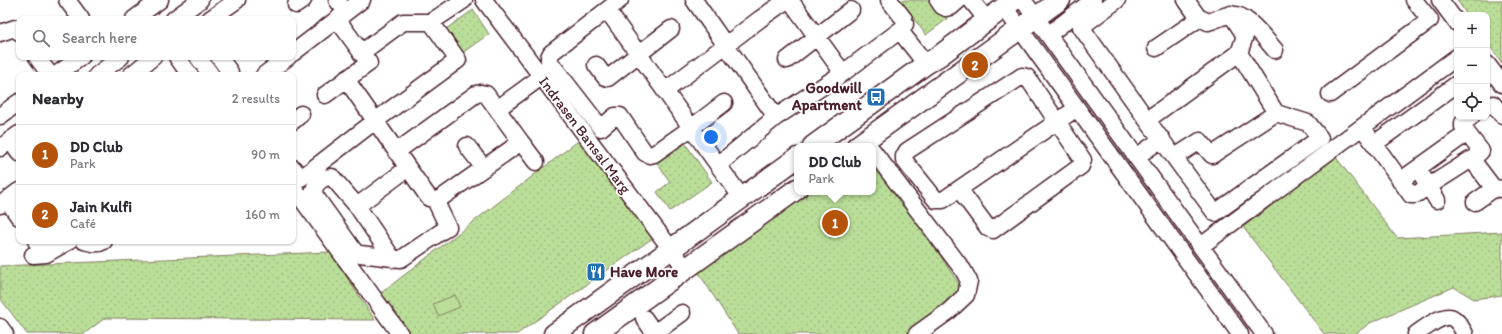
<!DOCTYPE html>
<html lang="en">
<head>
<meta charset="utf-8">
<style>
  :root { --surface:#fff; --page:#f2f2f3; --text:#2b2b33; --muted:#7c7c81; --line:#e1e1e2; --accent:#b45309 }
  body { margin:0; font-family:Itim,sans-serif; background:var(--page); color:var(--text) }
  .controls { position:absolute; right:12px; top:12px; display:grid; overflow:hidden; border-radius:8px; box-shadow:0 1px 3px #0004 }
  .controls button { width:36px; height:36px; display:grid; place-items:center; padding:0; border:0; border-bottom:1px solid var(--line); background:var(--surface); color:var(--text); font:20px sans-serif }
  .you { position:absolute; left:711px; top:137px; width:14px; height:14px; margin:-10px; border:3px solid #fff; border-radius:50%; background:#1a73e8; box-shadow:0 0 0 6px #1a73e833 }
  .badge { display:grid; place-items:center; width:26px; height:26px; border-radius:50%; background:var(--accent); color:#fff; font-size:13px; font-weight:700 }
  .pin { position:absolute; translate:-50% -50%; border:2px solid #fff; box-shadow:0 1px 4px #0006 }
  .popup { position:absolute; left:794px; top:143px; width:82px; height:52px; box-sizing:border-box; display:grid; place-content:center; border-radius:8px; background:var(--surface); filter:drop-shadow(0 1px 3px #0005); font-size:13px; white-space:nowrap; color:var(--muted) }
  .popup b { font-size:15px; color:var(--text) }
  .popup::after { content:''; position:absolute; left:50%; top:100%; margin-left:-8px; border:8px solid transparent; border-top-color:var(--surface) }
  .list { margin:0; padding:0; list-style:none }
  h2 { display:flex; justify-content:space-between; align-items:center; height:52px; margin:0; padding:0 16px; font-size:17px }
  h2 small { font-size:13px; font-weight:400; color:var(--muted) }
  .list li { display:grid; grid-template-columns:26px 1fr auto; gap:12px; align-items:center; box-sizing:border-box; height:60px; padding:0 16px; border-top:1px solid var(--line) }
  .list b { display:block; font-size:15px; white-space:nowrap }
  .list p { margin:0; font-size:13px; white-space:nowrap; color:var(--muted) }
  .list em { font-size:13px; font-style:normal; color:var(--muted) }
  .icon { flex:none; width:22px; height:22px; fill:none; stroke:currentColor; stroke-width:2; stroke-linecap:round; stroke-linejoin:round }
  .map { position:relative; flex:none; width:1502px; height:334px; overflow:hidden }
  .search { position:absolute; background:var(--surface); box-shadow:0 1px 3px #0004; left:16px; top:16px; width:280px; height:44px; display:flex; align-items:center; gap:10px; box-sizing:border-box; padding:0 14px; border-radius:8px; color:var(--muted); font-size:15px }
  .panel { position:absolute; background:var(--surface); box-shadow:0 1px 3px #0004; left:16px; top:72px; width:280px; height:172px; border-radius:8px }
  .map>svg:first-child { display:block }
  .grass { fill:url(#grass-dots); stroke:#827e62 }
  .pitch { fill:#bade98; stroke:#827e62 }
  .lines { fill:none; stroke-linecap:round; stroke-linejoin:round }
  .minor-casing { stroke:#4a1f2b; stroke-width:19 }
  .major-casing { stroke:#4a1f2b; stroke-width:23 }
  .minor { stroke:#fff; stroke-width:16 }
  .major { stroke:#fff; stroke-width:20 }
  .labels { text-anchor:middle; stroke-width:3.5; stroke-linejoin:round; paint-order:stroke }
  .poi-label { font-size:15px; font-weight:bold; fill:#4a1f2b; stroke:#fff; text-anchor:end }
  .street-label { font-size:15px; fill:#4a1f2b; stroke:#fff }
</style>
</head>
<body>
<div class="map">
<svg width="1502" height="334" viewBox="0 0 1502 334">
  <defs>
    <pattern id="grass-dots" width="8" height="8" patternUnits="userSpaceOnUse"><rect width="8" height="8" fill="#bade98"/><path d="M2 2h.1M6 6h.1" fill="none" stroke="#a1be83" stroke-width="1.8" stroke-linecap="round"/></pattern>
  </defs>
  <rect width="100%" height="100%" fill="#fff"/>
  <filter id="ink" filterUnits="userSpaceOnUse"><feTurbulence type="fractalNoise" baseFrequency=".025" numOctaves="2"/><feDisplacementMap in="SourceGraphic" scale="8" xChannelSelector="R" yChannelSelector="G"/><feConvolveMatrix kernelMatrix="1 2 1 2 8 2 1 2 1" color-interpolation-filters="sRGB"/></filter>
  <g filter="url(#ink)">
    <path class="grass" d="M900 0H932L947 19 926 35Z
      M1457 0H1502V63L1487 42V15H1467Z
      M473 10 489 34 462 53 446 29Z
      M582 138 657 235 517 334H404L377 296Z
      M685 143 712 182 670 211 657 192 670 182 657 163Z
      M873 152 966 295 913 334H738L693 264 797 192H873Z
      M1335 156 1397 238 1502 232V295L1474 299 1454 287 1370 323 1355 334H1324L1243 227Z
      M330 252 375 320 105 318 84 334H27L0 298V266Z"/>
    <path class="pitch" d="M455 295 460 307 438 316 433 304Z"/>
    <g class="lines">
      <g class="minor-casing">
        <path id="minor" d="M67 0 81 19
          M337 0 340 4
          M484 0 686 269
          M620 0 551 53 549 57V61L601 128 615 116H620L645 153 650 155 654 154 691 128 724 103
          M694 0 776 117
          M790 0 843 73
          M938 0 942 6 946 8 951 7 959 0
          M971 0 987 20
          M1023 0 1264 334
          M1117 0 1081 27 1147 120 1239 53 1245 36 1231 14
          M1186 0 1198 17 1208 22C1216 20 1222 16 1229 15 1246 11 1265 39 1275 50
          M1440 0 1457 23
          M296 5 303 0
          M1004 7 1240 334
          M607 10 718 165 776 117 843 73 903 28 905 24 904 19 889 0
          M134 19 160 0
          M174 19 200 0
          M210 19 237 0
          M900 31 926 64
          M0 33 15 28 19 32
          M1048 35 1093 0
          M1156 48 1200 18
          M293 53 362 0
          M361 53 403 22H431L464 0
          M37 57 50 75
          M177 57 190 75
          M198 57 211 75
          M219 57 230 72
          M787 60 851 10
          M1487 64 1502 84
          M596 65 605 77 608 78 671 29
          M56 75 81 57
          M97 75 121 57
          M131 75 153 57
          M264 75 288 57
          M346 79 429 198 435 200 441 198 521 142 486 94 481 93 476 94 396 152
          M665 91 760 19 787 0
          M1330 94 1430 20 1414 0
          M325 95 369 63 337 19
          M1487 106 1493 104 1502 115
          M497 109 541 77
          M0 116 19 102
          M1147 120 1215 213 1320 138 1308 123 1276 113 1239 53
          M293 121 301 114
          M1362 127 1411 195H1415L1470 160 1473 161 1492 186 1495 188 1502 189
          M1467 133 1481 151 1472 160
          M10 140 19 153
          M521 142 536 162
          M1374 144 1457 84
          M467 146 484 168
          M0 148 19 134
          M873 151 963 270 969 281 966 295 949 311 917 334
          M1136 157 1162 139
          M1175 157 1200 141 1212 155 1276 113
          M718 165 742 198
          M293 168 301 178 375 121 458 60 431 22
          M1423 177 1437 200
          M1400 181 1467 133 1463 127V123L1471 117
          M293 187 400 334
          M959 189 988 228 993 230 1081 166 1083 160 1027 77 1022 76 907 151 904 156V160L936 200H943L1077 108
          M7 200 19 217
          M1475 202 1495 188
          M0 205 19 191
          M357 206 408 168
          M36 241 46 254
          M84 241C92 243 97 245 104 241
          M1201 246 1457 57
          M33 255 46 254 69 241
          M393 259 357 206 332 177C321 177 315 183 313 193L355 252 360 254 401 259 448 227 435 200
          M644 318 655 334
          M0 327 5 334
          M653 334 682 313
          M1416 334C1424 329 1445 311 1454 319 1459 322 1462 329 1465 334"/>
      </g>
      <g class="major-casing">
        <path id="major" d="M813 146 926 64 939 56 1014 0
          M857 146 1060 0
          M554 334 797 158
          M595 334 797 189"/>
      </g>
      <use href="#minor" class="minor"/>
      <use href="#major" class="major"/>
    </g>
  </g>
  <defs>
    <g id="bus-square" transform="scale(1)"><rect x="-9" y="-9" width="18" height="18" rx="4" fill="#1f6fb2" stroke="#fff"/><path d="M-5-6H5V4H4V6H2V4H-2V6H-4V4H-5ZM-3.5-4V0h7V-4ZM-3.5 1.2v1.5H-2V1.2ZM2 1.2v1.5H3.5V1.2Z" fill="#fff"/></g>
    <g id="restaurant-square" transform="scale(1)"><rect x="-9" y="-9" width="18" height="18" rx="4" fill="#1f6fb2" stroke="#fff"/><path d="M-5-6h1v4h1v-4h1v4h1v-4h1v5L-1.5 .5V6h-2V.5L-5-1ZM5-6V6H3V1.5H1.5Q1.5-4 5-6Z" fill="#fff"/></g>
  </defs>
  <g fill-rule="evenodd">
    <use href="#bus-square" x="876" y="97"/>
    <use href="#restaurant-square" x="596" y="272"/>
  </g>
  <g class="labels">
    <g class="poi-label">
      <text x="862" y="93">Goodwill<tspan x="862" dy="17">Apartment</tspan></text>
      <text x="610" y="277" text-anchor="start">Have More</text>
    </g>
    <g class="street-label">
      <text transform="translate(585 135) rotate(53)" y="5">Indrasen Bansal Marg</text>
    </g>
  </g>
</svg>
<div class="controls">
<button>+</button>
<button>−</button>
<button><svg class="icon" aria-label="locate" viewBox="0 0 24 24"><circle cx="12" cy="12" r="6"/><path d="M12 2v4M12 18v4M2 12h4M18 12h4"/></svg></button>
</div>
<div class="you"></div>
<div class="pin badge" style="left:835px;top:223px">1</div>
<div class="popup"><b>DD Club</b>Park</div>
<div class="pin badge" style="left:975px;top:65px">2</div>
<div class="search"><svg class="icon" aria-label="search" viewBox="0 0 24 24"><circle cx="10" cy="10" r="6"/><path d="M15 15l6 6"/></svg>Search here</div>
<section class="panel">
<h2>Nearby<small>2 results</small></h2>
<ul class="list">
<li><span class="badge">1</span><div><b>DD Club</b><p>Park</p></div><em>90 m</em></li>
<li><span class="badge">2</span><div><b>Jain Kulfi</b><p>Café</p></div><em>160 m</em></li>
</ul>
</section>
</div>
</body>
</html>
